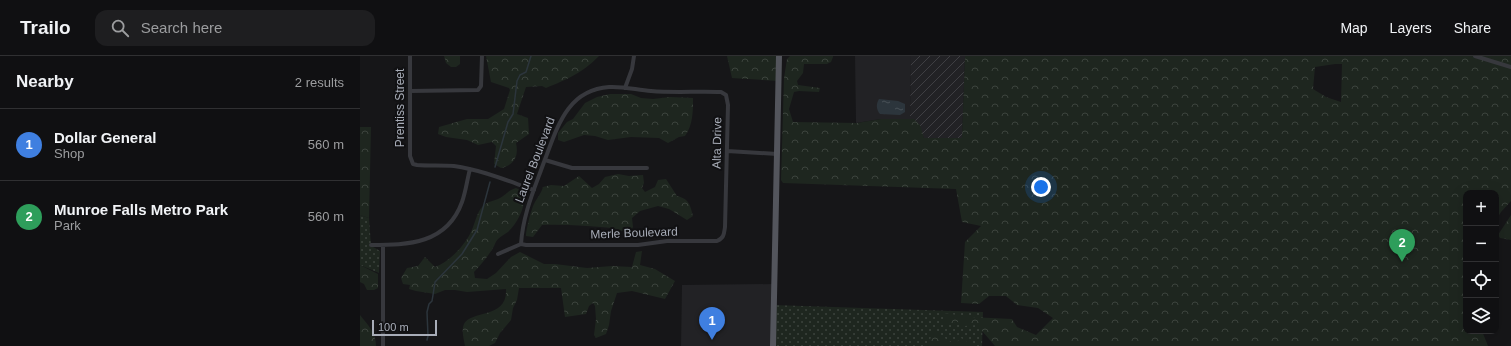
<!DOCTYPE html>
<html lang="en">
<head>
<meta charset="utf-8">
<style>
  :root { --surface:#101012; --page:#1e1e20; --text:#f1f3f6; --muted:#9c9d9f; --line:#303032; --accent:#b45309 }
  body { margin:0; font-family:Helvetica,sans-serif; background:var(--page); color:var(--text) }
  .controls { position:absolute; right:12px; bottom:12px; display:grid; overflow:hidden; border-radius:8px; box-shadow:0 4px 16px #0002 }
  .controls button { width:36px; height:36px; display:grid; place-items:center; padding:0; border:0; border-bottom:1px solid var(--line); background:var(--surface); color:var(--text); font:20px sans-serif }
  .scale { position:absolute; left:12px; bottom:10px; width:65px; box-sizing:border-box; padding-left:4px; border:2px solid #a8adb8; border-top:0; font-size:11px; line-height:14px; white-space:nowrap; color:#a8adb8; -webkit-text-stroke:3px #111113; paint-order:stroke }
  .you { position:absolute; left:681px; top:131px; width:14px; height:14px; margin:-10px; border:3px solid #fff; border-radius:50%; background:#1a73e8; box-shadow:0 0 0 6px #1a73e833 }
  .badge { display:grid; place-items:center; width:26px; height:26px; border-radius:50%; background:var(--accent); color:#fff; font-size:13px; font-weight:700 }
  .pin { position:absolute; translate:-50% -33px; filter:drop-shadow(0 1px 2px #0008) }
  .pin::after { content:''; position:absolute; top:21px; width:14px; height:12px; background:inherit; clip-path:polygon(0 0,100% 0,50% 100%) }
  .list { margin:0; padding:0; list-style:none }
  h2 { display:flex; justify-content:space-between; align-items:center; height:52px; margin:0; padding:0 16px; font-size:17px }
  h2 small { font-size:13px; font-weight:400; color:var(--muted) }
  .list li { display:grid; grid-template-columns:26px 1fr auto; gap:12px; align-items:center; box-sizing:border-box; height:72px; padding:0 16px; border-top:1px solid var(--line) }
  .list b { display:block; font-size:15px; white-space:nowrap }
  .list p { margin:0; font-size:13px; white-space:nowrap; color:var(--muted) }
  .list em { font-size:13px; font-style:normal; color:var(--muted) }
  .icon { flex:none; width:22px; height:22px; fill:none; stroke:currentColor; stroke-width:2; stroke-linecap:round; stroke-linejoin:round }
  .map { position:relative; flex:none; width:1151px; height:290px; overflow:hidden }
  header { display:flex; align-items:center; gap:24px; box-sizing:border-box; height:56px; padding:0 20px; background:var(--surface); border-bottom:1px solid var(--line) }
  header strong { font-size:19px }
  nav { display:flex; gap:22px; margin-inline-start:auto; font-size:14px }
  .search { width:280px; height:36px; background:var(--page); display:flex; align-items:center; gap:10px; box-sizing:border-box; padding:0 14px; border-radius:12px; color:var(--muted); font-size:15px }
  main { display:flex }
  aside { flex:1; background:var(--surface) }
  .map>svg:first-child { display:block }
  .built { fill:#222225 }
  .industrial { fill:url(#industrial-furrows) }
  .grass { fill:url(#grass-dots) }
  .forest { fill:url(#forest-crowns); fill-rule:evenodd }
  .water { fill:url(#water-ripples) }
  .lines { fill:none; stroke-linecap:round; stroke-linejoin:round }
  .stream { stroke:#2c353c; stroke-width:1.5 }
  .street { stroke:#37383d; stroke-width:4 }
  .primary { stroke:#53555c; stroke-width:6 }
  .labels { text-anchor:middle; stroke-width:4; stroke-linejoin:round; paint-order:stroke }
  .street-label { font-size:12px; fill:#a8adb8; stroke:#111113 }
</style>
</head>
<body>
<header>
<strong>Trailo</strong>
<div class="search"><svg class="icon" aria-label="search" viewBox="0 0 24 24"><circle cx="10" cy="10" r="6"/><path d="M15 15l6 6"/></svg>Search here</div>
<nav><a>Map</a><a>Layers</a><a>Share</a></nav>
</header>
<main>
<aside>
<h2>Nearby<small>2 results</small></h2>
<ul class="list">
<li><span class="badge" style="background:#3f7fe0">1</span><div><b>Dollar General</b><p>Shop</p></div><em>560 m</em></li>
<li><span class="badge" style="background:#2e9e5b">2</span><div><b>Munroe Falls Metro Park</b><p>Park</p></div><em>560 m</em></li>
</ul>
</aside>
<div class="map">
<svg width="1151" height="290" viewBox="0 0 1151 290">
  <defs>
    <pattern id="industrial-furrows" width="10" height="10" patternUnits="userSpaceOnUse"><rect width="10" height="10" fill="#222225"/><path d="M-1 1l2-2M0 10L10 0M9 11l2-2" fill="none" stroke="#3f3f43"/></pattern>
    <pattern id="grass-dots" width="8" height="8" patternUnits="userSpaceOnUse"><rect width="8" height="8" fill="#1e261f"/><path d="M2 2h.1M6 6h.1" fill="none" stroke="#3c433d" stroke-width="1.8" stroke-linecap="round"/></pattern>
    <pattern id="forest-crowns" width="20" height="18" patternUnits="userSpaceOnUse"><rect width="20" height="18" fill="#1e261f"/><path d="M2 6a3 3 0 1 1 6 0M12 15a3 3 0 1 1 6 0" fill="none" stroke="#3c433d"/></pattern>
    <pattern id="water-ripples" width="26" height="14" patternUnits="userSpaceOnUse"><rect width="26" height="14" fill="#2c353c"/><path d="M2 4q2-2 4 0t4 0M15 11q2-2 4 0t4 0" fill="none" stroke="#485056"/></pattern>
  </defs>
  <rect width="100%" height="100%" fill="#161618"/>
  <path class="built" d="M495 0H551L550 63H521L496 67Z
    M414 228 413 290H321L322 229Z"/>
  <path class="industrial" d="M551 0H605L602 82H564L554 63H550Z"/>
  <path class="grass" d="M0 159 9 162 11 190 15 192 20 195 19 217 0 209Z
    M413 249 623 256 622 290H413Z"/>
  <path class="forest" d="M84 0H100V8L96 11H91L86 7Z
    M126 0H239C222 17 208 23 186 32L182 30 166 31 157 58 168 62 169 78 156 87C159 100 154 109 141 112L134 108 136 90 132 86 118 89 107 84 86 81 78 78 79 71 107 63H128L144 53 150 34 149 32 131 26Z
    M367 0H419V25L372 22Z
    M430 0H473V1L471 6 467 8H444L443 17 437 25 438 29 460 32 459 36 439 35 434 36 429 53 433 66 497 67 521 63H554L560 69 564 82H602L605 0H1151V145L1141 156 1136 164V137H1106V275H1122L1128 290H635L617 269 605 270 598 266 585 269 584 257 610 261 652 263 657 271 676 279 693 262 678 252 657 249 646 240H629L619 248 601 247 605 186 621 170 602 166 596 133 423 127 421 124 424 22 427 3ZM975 8H982L981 46 966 41 953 33 955 11Z
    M250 38H271L281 42 293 43 310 41 333 42C333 55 333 69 325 80L319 81 308 87 299 82 271 81 248 84 235 80 224 79 204 86 198 84V77L207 66 213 63 225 47 237 41Z
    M0 71H11L9 162 0 159Z
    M258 118 269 120 283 119 284 127 282 132 285 136 295 131 298 124 306 123 317 140C329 143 330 148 333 160L327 164 309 153 298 150 280 155 272 162 273 171 270 176C264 177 259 173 252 172 228 170 205 168 182 169L173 181 166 180C166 174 171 154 174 148 177 142 181 138 183 131L191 129 204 130 219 120 232 132 239 128 245 121Z
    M156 132 164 136C166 151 158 166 148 176 145 178 141 180 138 183 135 186 135 189 133 192 128 200 121 209 114 216L115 222 127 223 136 217 151 201 160 196 184 208H195L227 212 252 210 272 211 276 196 282 195 280 209 295 213 315 225 305 243 272 235 257 237 251 255 249 269 246 278 236 282 234 279 236 263 235 250 233 247 229 250 226 258 205 261 201 232H159L157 244 153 252 151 264 140 277 135 287 129 290H105C104 283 101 275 104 268 111 254 148 263 146 233L107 236 95 234H85L75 238 56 235 49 233 50 229 43 228 41 222 47 212 58 210 65 201 75 211C89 206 103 191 110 178 115 169 116 157 123 150 128 145 135 145 140 142 147 138 147 135 156 132Z
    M1151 159V184L1140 182 1138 179Z
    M0 209 18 218V232L14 234H7L4 228 0 226Z
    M0 259C8 269 16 277 16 290H0Z
    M572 274 594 288 601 282 615 290H569Z"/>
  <path class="water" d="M519 43 538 45 545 48V56L540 59 520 58C516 53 516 48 519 43Z"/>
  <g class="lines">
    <path class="stream" d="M135 111 148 66 153 58 157 25 160 19 166 16 171 0
      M67 284 68 280 67 256 69 248 72 245 73 239 75 226 102 198 117 174 130 126"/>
    <path class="street" d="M50 0V100L53 108 57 109C69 110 82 109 94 110 122 114 148 125 174 134
      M1115 0 1151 11
      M265 32 272 13 274 0
      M50 35 118 34 121 30 122 0
      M367 95 417 98
      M185 104 212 112H287
      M11 189C48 189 87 188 102 146 106 135 107 124 110 113
      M138 198 161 188 166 189H278L307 185H357C364 182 364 178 365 171L368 49 366 39 361 36C338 35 315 37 291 35 277 34 263 30 249 31 206 34 197 73 184 106 174 134 163 158 161 188
      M23 290V189"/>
    <path class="primary" d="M413 290 419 0"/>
  </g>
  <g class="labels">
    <g class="street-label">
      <text transform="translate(40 52) rotate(-90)" y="4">Prentiss Street</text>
      <text transform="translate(357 87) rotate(-89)" y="4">Alta Drive</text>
      <text transform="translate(175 104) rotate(-69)" y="4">Laurel Boulevard</text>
      <text transform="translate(274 177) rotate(-2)" y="4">Merle Boulevard</text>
    </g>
  </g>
</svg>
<div class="controls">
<button>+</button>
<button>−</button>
<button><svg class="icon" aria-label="locate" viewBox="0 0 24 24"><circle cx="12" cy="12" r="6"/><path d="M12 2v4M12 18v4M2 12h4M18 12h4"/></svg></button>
<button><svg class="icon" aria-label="layers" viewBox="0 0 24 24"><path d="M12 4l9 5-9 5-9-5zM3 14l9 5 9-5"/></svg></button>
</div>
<div class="scale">100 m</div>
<div class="you"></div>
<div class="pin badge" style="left:352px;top:284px;background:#3f7fe0">1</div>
<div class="pin badge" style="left:1042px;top:206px;background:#2e9e5b">2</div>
</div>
</main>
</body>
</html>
